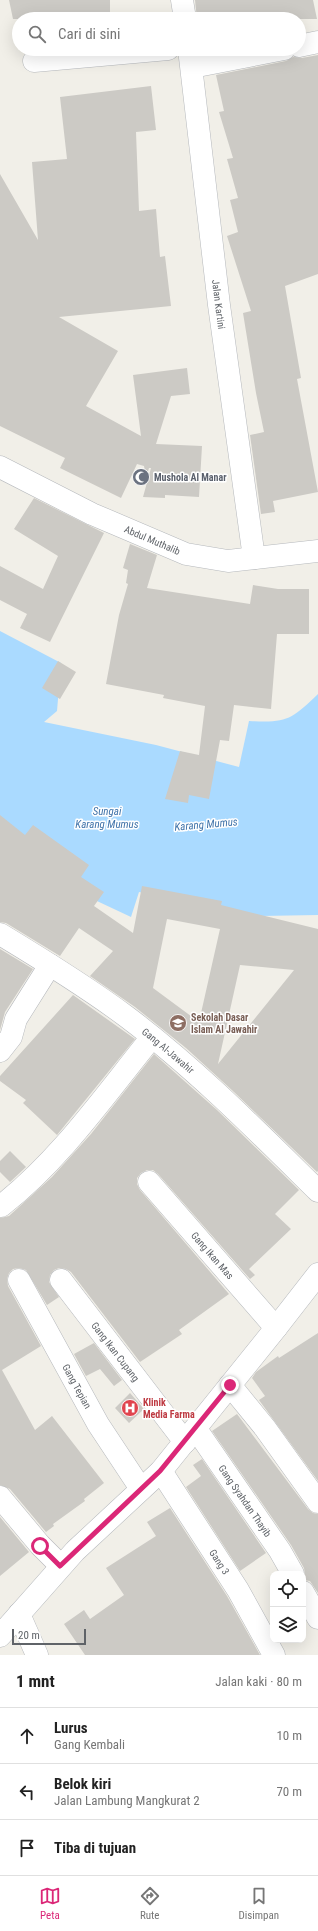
<!DOCTYPE html>
<html lang="id">
<head>
<meta charset="utf-8">
<style>
  :root { --surface:#fff; --page:#f6f6f6; --text:#222; --muted:#767676; --line:#e0e0e0; --accent:#db2777 }
  body { margin:0; font-family:"Roboto Condensed",sans-serif; background:var(--page); color:var(--text) }
  .controls { position:absolute; right:12px; bottom:12px; display:grid; overflow:hidden; border-radius:8px; box-shadow:0 4px 16px #0002 }
  .controls button { width:36px; height:36px; display:grid; place-items:center; padding:0; border:0; border-bottom:1px solid var(--line); background:var(--surface); color:var(--text); font:20px sans-serif }
  .scale { position:absolute; left:12px; bottom:10px; width:74px; box-sizing:border-box; padding-left:4px; border:2px solid #5f6368; border-top:0; font-size:11px; line-height:14px; white-space:nowrap; color:#5f6368; -webkit-text-stroke:3px #fff; paint-order:stroke }
  .stop { position:absolute; width:12px; height:12px; margin:-9px; border:3px solid #db2777; border-radius:50%; background:#fff }
  .stop.end { background:#db2777; border-color:#fff; box-shadow:0 1px 4px #0008 }
  .list { margin:0; padding:0; list-style:none }
  h2 { display:flex; justify-content:space-between; align-items:center; height:52px; margin:0; padding:0 16px; font-size:17px }
  h2 small { font-size:13px; font-weight:400; color:var(--muted) }
  .list li { display:grid; grid-template-columns:26px 1fr auto; gap:12px; align-items:center; box-sizing:border-box; height:56px; padding:0 16px; border-top:1px solid var(--line) }
  .list b { display:block; font-size:15px; white-space:nowrap }
  .list p { margin:0; font-size:13px; white-space:nowrap; color:var(--muted) }
  .list em { font-size:13px; font-style:normal; color:var(--muted) }
  .icon { flex:none; width:22px; height:22px; fill:none; stroke:currentColor; stroke-width:2; stroke-linecap:round; stroke-linejoin:round }
  .map { position:relative; flex:none; width:318px; height:1655px; overflow:hidden }
  .search { position:absolute; background:var(--surface); box-shadow:0 4px 16px #0002; left:12px; right:12px; top:12px; height:44px; display:flex; align-items:center; gap:10px; box-sizing:border-box; padding:0 14px; border-radius:22px; color:var(--muted); font-size:15px }
  .sheet { height:220px; background:var(--surface) }
  nav { display:flex; justify-content:space-around; align-items:center; box-sizing:border-box; height:56px; border-top:1px solid var(--line); background:var(--surface); font-size:11px; color:var(--muted) }
  nav a { display:grid; justify-items:center; gap:2px }
  nav .on { color:var(--accent) }
  .map>svg:first-child { display:block }
  .water { fill:#aadaff }
  .building { fill:#cccac5; fill-rule:evenodd }
  .lines { fill:none; stroke-linecap:round; stroke-linejoin:round }
  .minor-casing { stroke:#b5b8bc; stroke-width:23 }
  .minor { stroke:#fff; stroke-width:22 }
  .route { stroke:#db2777; stroke-width:5 }
  .labels { text-anchor:middle; stroke-width:3; stroke-linejoin:round; paint-order:stroke }
  .street-label { font-size:10px; fill:#5f6368; stroke:#fff }
  .worship-label { font-size:10px; font-weight:bold; fill:#5b616d; stroke:#fff; text-anchor:start }
  .education-label { font-size:10px; font-weight:bold; fill:#785e54; stroke:#fff; text-anchor:start }
  .health-label { font-size:10px; font-weight:bold; fill:#be3a42; stroke:#fff; text-anchor:start }
  .water-label { font-size:11px; font-style:italic; fill:#4174aa; stroke:#fff }
</style>
</head>
<body>
<div class="map">
<svg width="318" height="1655" viewBox="0 0 318 1655">
  <rect width="100%" height="100%" fill="#f1efe8"/>
  <path class="water" d="M0 631 61 663 57 711 44 722 156 745 239 767 249 721C287 723 291 720 318 694V915L260 916 139 892 131 917 33 871 0 849Z"/>
  <path class="building" d="M9 0H110V13L60 19H13Z
    M195 0H313L317 19H197Z
    M318 55V274L285 286 301 378 297 379 318 492 273 501 275 512 261 514 250 435 264 432 256 393 243 313 251 311 227 236 238 232 230 200 238 198 227 159 233 158 219 112 224 111 216 75 286 61 293 57 302 58Z
    M151 86 156 130 136 132 139 211 156 209 160 257 165 256 171 306 59 317 118 351 86 406 141 436 133 375 187 368 190 394 171 396 156 444 202 446 199 497 165 495V498L143 497 151 468H149L146 478 144 466 137 464 121 498 60 468 65 458 0 426V174L38 240 32 162 67 159 60 97Z
    M34 498 104 533 50 642 20 628 27 614 0 600V566L43 589 58 556 14 529Z
    M130 544 157 555 147 588 250 604 253 585 278 589H309V634H277L271 709 234 705 229 741 220 740 209 799 189 795 188 803 165 799 180 751 199 755 205 706 163 698 164 695 106 684 119 615 128 584 126 583 128 570 123 568Z
    M58 661 76 672 60 699 42 688Z
    M0 815 25 835 33 825 89 865 81 877 104 892 94 906 133 933 142 886 222 901 221 905 318 929V1171L317 1172 234 1092 186 1048 135 1007 90 976 113 951 79 928 60 956 6 923 0 922ZM167 919 220 929 199 1022 153 988ZM240 965 294 970 218 1064Z
    M0 949 33 969 5 1012 0 1030Z
    M73 995 135 1039 57 1135 23 1103 26 1100 0 1081V1076Z
    M154 1054 217 1110 299 1190 275 1214 291 1229 249 1269 255 1275 250 1279 158 1174 153 1170H147L141 1173 137 1178V1184L140 1190 229 1294 179 1330 182 1334 140 1362 71 1272 66 1269 59 1268 54 1270 50 1275 49 1282 59 1297 47 1305 26 1270 19 1268 13 1269 9 1273 7 1279 8 1286 41 1346 2 1370 35 1430 52 1416 104 1483 84 1499 85 1501 53 1524 54 1526 46 1532 10 1489 0 1485V1218L9 1216 52 1177 91 1134Z
    M10 1151 26 1167 10 1182 0 1172V1161Z
    M318 1333V1481L259 1400 265 1396 252 1378 256 1372 278 1356 279 1358Z
    M94 1343 122 1380 114 1386 100 1369 86 1376 74 1354Z
    M130 1393 144 1409 129 1423 115 1408Z
    M237 1414 308 1509 313 1513 318 1514V1593L310 1581 304 1580 305 1574 304 1568 291 1545 212 1431Z
    M202 1459 266 1553 240 1571 186 1487 201 1476 193 1465Z
    M170 1508 227 1596 260 1655H85L64 1624 84 1610 90 1619 124 1595 106 1568 156 1536 147 1522Z
    M0 1517 29 1552 0 1576Z"/>
  <g class="lines">
    <g class="minor-casing">
      <g id="minor">
        <path d="M182 0 185 19"/>
        <path d="M299 46 318 42"/>
        <path id="s1" d="M189 49 219 305 254 558"/>
        <path d="M34 61 168 49"/>
        <path d="M192 67 284 49"/>
        <path id="s2" d="M0 467 92 514 186 554 228 561 318 551"/>
        <path id="s3" d="M0 934C43 960 87 987 127 1017 196 1069 257 1131 318 1191"/>
        <path d="M0 1051 11 1037 16 1019 50 965"/>
        <path id="s4" d="M149 1182 276 1328"/>
        <path d="M1 1206C60 1160 105 1095 152 1037"/>
        <path id="s5" d="M19 1280 98 1424 141 1489"/>
        <path id="s6" d="M61 1280 185 1442"/>
        <path d="M230 1385 265 1428 318 1502"/>
        <path id="s7" d="M196 1429 280 1551 293 1574"/>
        <path id="s8" d="M161 1471 238 1590 274 1655"/>
        <path d="M0 1497 40 1545 61 1566"/>
        <path d="M303 1592 318 1618"/>
        <path d="M19 1614 37 1655"/>
        <path d="M0 1636 75 1551 161 1471 276 1328 318 1274"/>
      </g>
    </g>
    <use href="#minor" class="minor"/>
  </g>
  <g class="lines">
    <path class="route" d="M40 1546 60 1566 160 1471 230 1385"/>
  </g>
  <defs>
    <g id="mosque-disc" transform="scale(0.9)"><circle r="9.5" fill="#6b7280" stroke="#fff"/><path d="M3.5-4.9A6 6 0 1 0 3.5 4.9A5 5 0 1 1 3.5-4.9Z" fill="#fff"/></g>
    <g id="school-disc" transform="scale(0.9)"><circle r="9.5" fill="#8d6e63" stroke="#fff"/><path d="M0-5L7-2L0 1L-7-2ZM-4 1L0 2.5L4 1V4Q0 6-4 4Z" fill="#fff"/></g>
    <g id="hospital-disc" transform="scale(0.9)"><circle r="9.5" fill="#e0444e" stroke="#fff"/><path d="M-5-5h3v3.5h4V-5h3V5h-3V1.5h-4V5h-3Z" fill="#fff"/></g>
  </defs>
  <g fill-rule="evenodd">
    <use href="#mosque-disc" x="141" y="477"/>
    <use href="#school-disc" x="178" y="1023"/>
    <use href="#hospital-disc" x="130" y="1408"/>
  </g>
  <g class="labels">
    <g class="street-label">
      <text dy="4" stroke="none"><textPath href="#s1" startOffset="257">Jalan Kartini</textPath></text>
      <text dy="4" stroke="none"><textPath href="#s2" startOffset="169">Abdul Muthalib</textPath></text>
      <text dy="4" stroke="none"><textPath href="#s3" startOffset="205">Gang Al-Jawahir</textPath></text>
      <text dy="4" stroke="none"><textPath href="#s4" startOffset="97">Gang Ikan Mas</textPath></text>
      <text dy="4" stroke="none"><textPath href="#s6" startOffset="90">Gang Ikan Cupang</textPath></text>
      <text dy="4" stroke="none"><textPath href="#s5" startOffset="121">Gang Tepian</textPath></text>
      <text dy="4" stroke="none"><textPath href="#s7" startOffset="87">Gang Syahdan Thayib</textPath></text>
      <text dy="4" stroke="none"><textPath href="#s8" startOffset="108">Gang 3</textPath></text>
    </g>
    <g class="worship-label">
      <text x="154" y="481">Mushola Al Manar</text>
    </g>
    <g class="education-label">
      <text x="191" y="1021">Sekolah Dasar<tspan x="191" dy="12">Islam Al Jawahir</tspan></text>
    </g>
    <g class="health-label">
      <text x="143" y="1406">Klinik<tspan x="143" dy="12">Media Farma</tspan></text>
    </g>
    <g class="water-label">
      <text x="107" y="815">Sungai<tspan x="107" dy="13">Karang Mumus</tspan></text>
      <text transform="translate(206 824) rotate(-5)" y="4">Karang Mumus</text>
    </g>
  </g>
</svg>
<div class="controls">
<button><svg class="icon" aria-label="locate" viewBox="0 0 24 24"><circle cx="12" cy="12" r="6"/><path d="M12 2v4M12 18v4M2 12h4M18 12h4"/></svg></button>
<button><svg class="icon" aria-label="layers" viewBox="0 0 24 24"><path d="M12 4l9 5-9 5-9-5zM3 14l9 5 9-5"/></svg></button>
</div>
<div class="scale">20 m</div>
<div class="stop" style="left:40px;top:1546px"></div>
<div class="stop end" style="left:230px;top:1385px"></div>
<div class="search"><svg class="icon" aria-label="search" viewBox="0 0 24 24"><circle cx="10" cy="10" r="6"/><path d="M15 15l6 6"/></svg>Cari di sini</div>
</div>
<section class="sheet">
<h2>1 mnt<small>Jalan kaki · 80 m</small></h2>
<ul class="list">
<li><svg class="icon" aria-label="ahead" viewBox="0 0 24 24"><path d="M12 20V5M6 11l6-6 6 6"/></svg><div><b>Lurus</b><p>Gang Kembali</p></div><em>10 m</em></li>
<li><svg class="icon" aria-label="left" viewBox="0 0 24 24"><path d="M17 20v-9H6M10 6l-5 5 5 5"/></svg><div><b>Belok kiri</b><p>Jalan Lambung Mangkurat 2</p></div><em>70 m</em></li>
<li><svg class="icon" aria-label="arrive" viewBox="0 0 24 24"><path d="M6 21V4h12l-3 4 3 4H6"/></svg><div><b>Tiba di tujuan</b></div></li>
</ul>
</section>
<nav>
<a class="on"><svg class="icon" aria-label="map" viewBox="0 0 24 24"><path d="M3 6l6-2 6 2 6-2v14l-6 2-6-2-6 2zM9 4v14M15 6v14"/></svg>Peta</a>
<a><svg class="icon" aria-label="directions" viewBox="0 0 24 24"><path d="M12 3l9 9-9 9-9-9zM9 14v-3h6M13 9l2 2-2 2"/></svg>Rute</a>
<a><svg class="icon" aria-label="saved" viewBox="0 0 24 24"><path d="M7 4h10v16l-5-4-5 4z"/></svg>Disimpan</a>
</nav>
</body>
</html>
